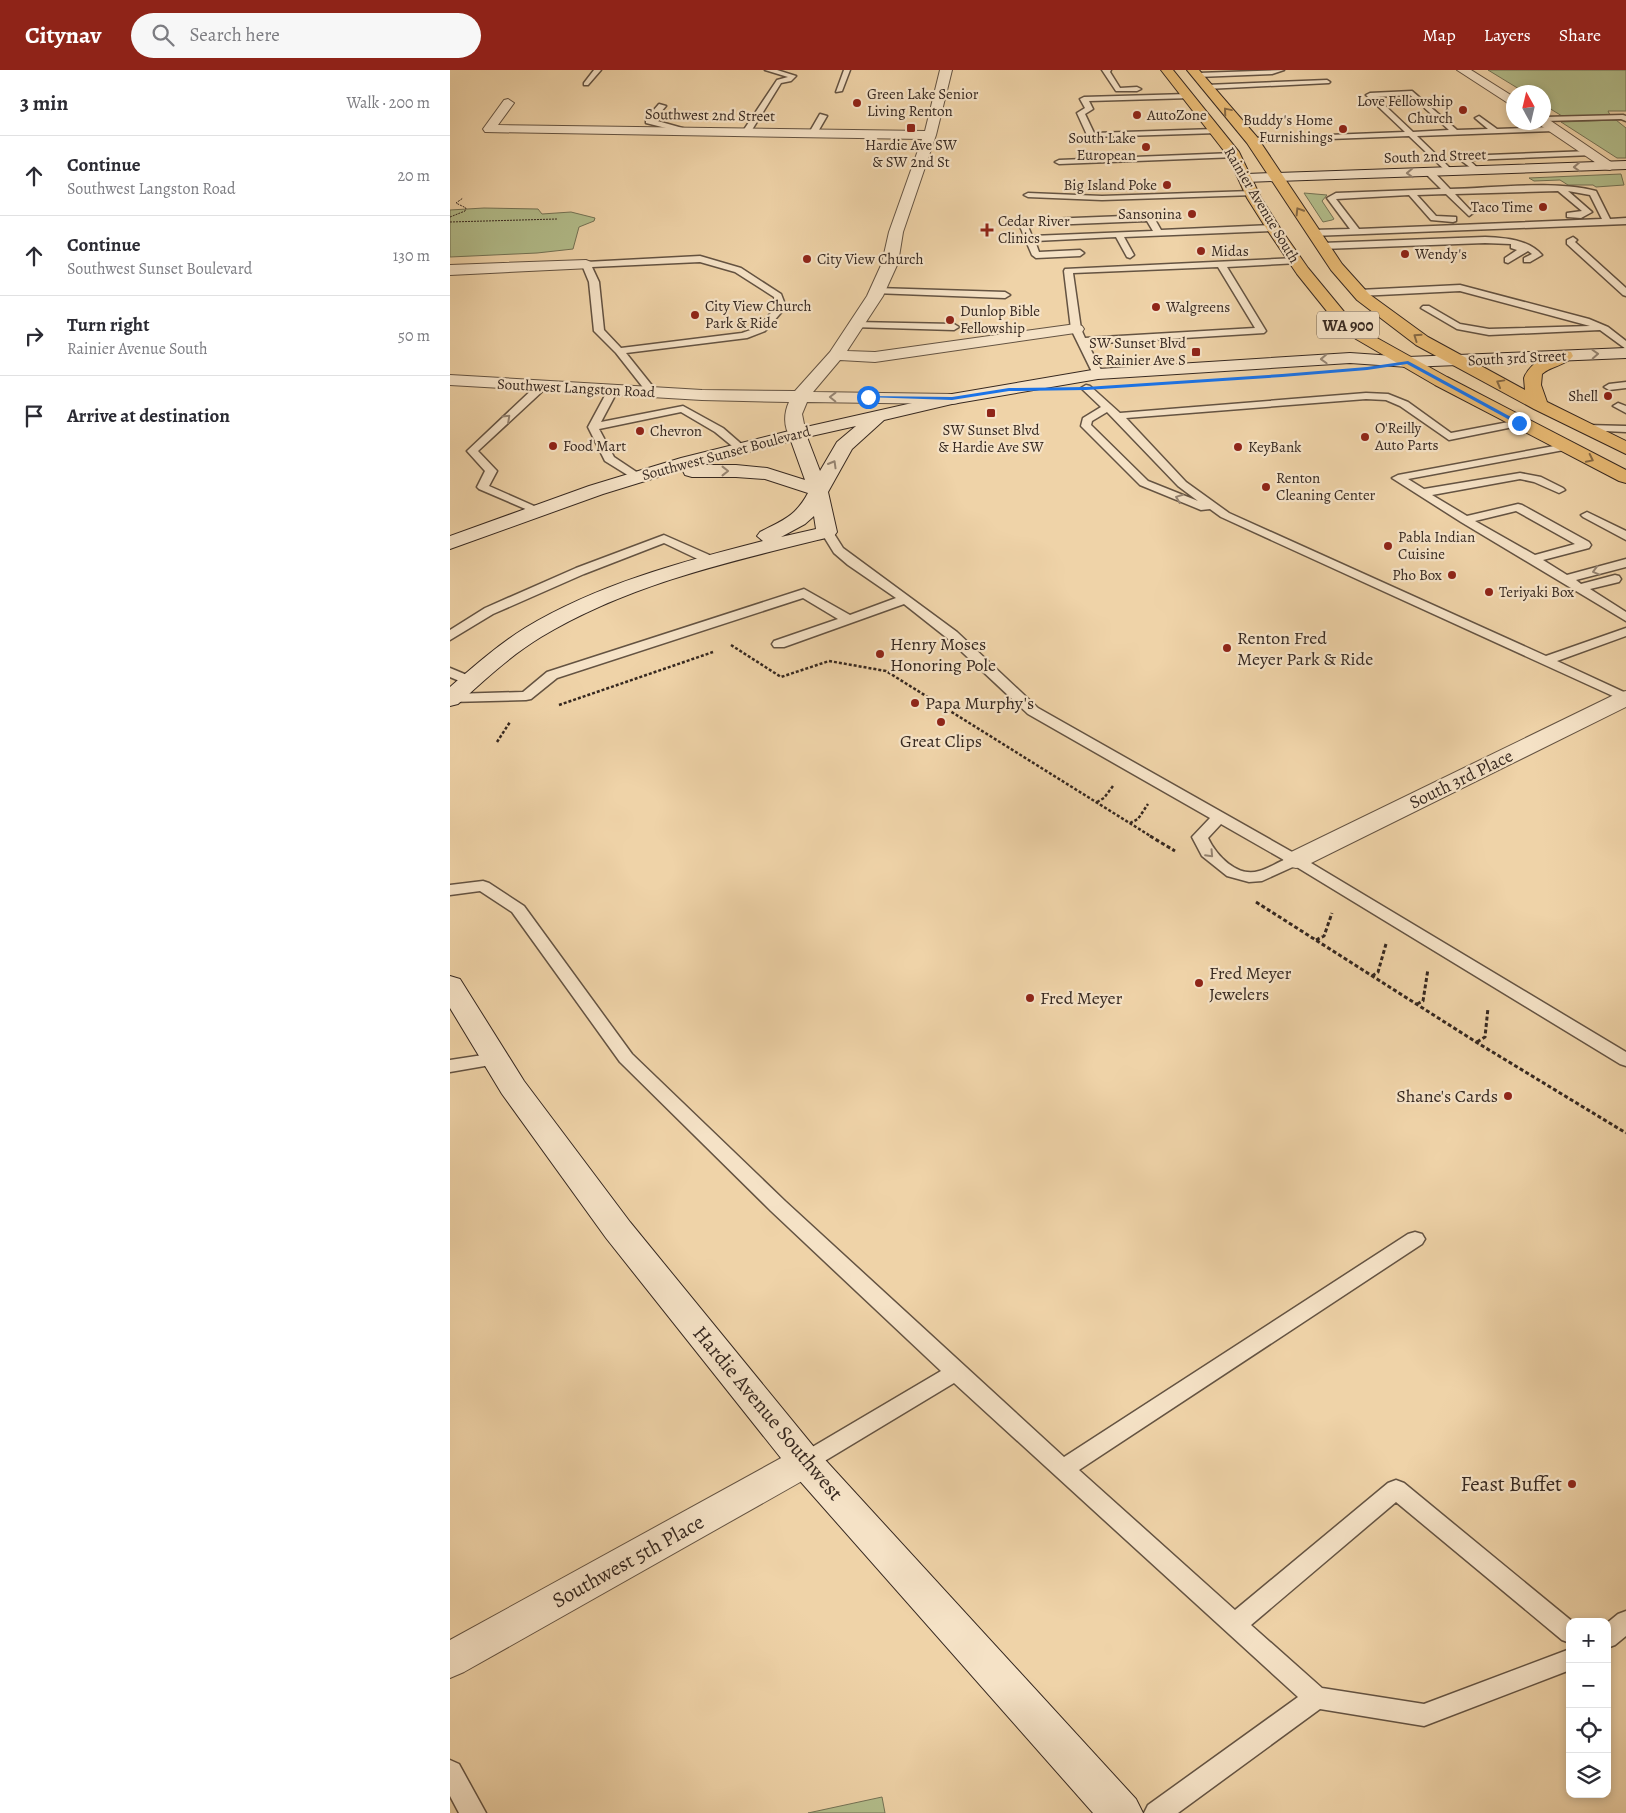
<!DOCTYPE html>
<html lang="en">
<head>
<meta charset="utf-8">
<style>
  :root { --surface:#fff; --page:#f7f7f7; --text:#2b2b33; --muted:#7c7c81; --line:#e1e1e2; --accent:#8f2418 }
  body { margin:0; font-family:Alegreya,serif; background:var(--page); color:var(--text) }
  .controls { position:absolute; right:15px; bottom:15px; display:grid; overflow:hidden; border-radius:10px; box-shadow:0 2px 8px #0003 }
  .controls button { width:45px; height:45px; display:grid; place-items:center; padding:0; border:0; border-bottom:1px solid var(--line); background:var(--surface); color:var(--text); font:25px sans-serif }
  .compass { position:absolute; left:1056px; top:15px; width:45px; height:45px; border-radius:50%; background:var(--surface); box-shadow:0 2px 8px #0003; rotate:352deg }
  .stop { position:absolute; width:15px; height:15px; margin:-11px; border:4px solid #1a73e8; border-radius:50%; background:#fff }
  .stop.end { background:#1a73e8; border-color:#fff; box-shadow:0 1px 5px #0008 }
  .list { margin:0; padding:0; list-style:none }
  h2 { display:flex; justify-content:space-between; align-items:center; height:65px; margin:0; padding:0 20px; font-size:21px }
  h2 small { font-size:16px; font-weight:400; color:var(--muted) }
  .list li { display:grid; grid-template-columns:32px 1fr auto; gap:15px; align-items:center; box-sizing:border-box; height:80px; padding:0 20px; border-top:1px solid var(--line) }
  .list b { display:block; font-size:19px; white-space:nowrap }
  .list p { margin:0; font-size:16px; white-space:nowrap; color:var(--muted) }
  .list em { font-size:16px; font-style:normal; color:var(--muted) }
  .icon { flex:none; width:28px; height:28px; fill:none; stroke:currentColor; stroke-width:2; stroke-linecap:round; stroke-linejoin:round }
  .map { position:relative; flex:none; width:1176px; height:1743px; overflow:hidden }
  header { display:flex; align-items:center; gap:30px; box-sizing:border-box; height:70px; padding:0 25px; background:var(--accent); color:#fff }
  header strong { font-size:24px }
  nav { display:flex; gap:28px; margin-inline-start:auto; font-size:18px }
  .search { width:350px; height:45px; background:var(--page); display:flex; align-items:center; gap:12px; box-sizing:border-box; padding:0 18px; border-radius:28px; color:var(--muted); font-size:19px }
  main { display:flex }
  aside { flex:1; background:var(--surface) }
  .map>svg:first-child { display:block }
  .green { fill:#b3be8c; stroke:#747356 }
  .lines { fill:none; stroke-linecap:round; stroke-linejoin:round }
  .lane-casing { stroke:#645342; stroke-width:3 }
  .street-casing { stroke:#645342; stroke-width:2 }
  .secondary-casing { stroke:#362820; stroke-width:2 }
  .primary-casing { stroke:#362820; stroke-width:2 }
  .path-far2 { stroke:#362820; stroke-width:1; stroke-dasharray:2 1; stroke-linecap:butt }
  .path-far1 { stroke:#362820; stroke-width:2.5; stroke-dasharray:3 2; stroke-linecap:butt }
  .path { stroke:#362820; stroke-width:3; stroke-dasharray:4 2.5; stroke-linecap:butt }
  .lane { fill:#f5e2c6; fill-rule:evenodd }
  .street { fill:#f5e2c6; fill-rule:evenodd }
  .secondary { fill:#f5e2c6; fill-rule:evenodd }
  .primary { fill:#e8ba74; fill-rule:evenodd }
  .oneway { stroke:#866a46 }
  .oneway2 { stroke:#968573 }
  .route { fill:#1a73e8 }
  .poi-dot { fill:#8f2418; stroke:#f5e2c6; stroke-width:2 }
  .labels { text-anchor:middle; stroke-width:4.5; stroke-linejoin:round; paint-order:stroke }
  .far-poi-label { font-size:15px; fill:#362820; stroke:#f5e2c6; text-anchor:start }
  .far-street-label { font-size:15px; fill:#362820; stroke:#f5e2c6 }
  .shield { fill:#f5e2c6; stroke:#6f6052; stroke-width:1 }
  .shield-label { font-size:16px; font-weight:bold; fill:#362820 }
  .poi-label { font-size:18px; fill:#362820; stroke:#f5e2c6; text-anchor:start }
  .street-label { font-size:18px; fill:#362820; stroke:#f5e2c6 }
  .near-street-label { font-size:21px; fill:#362820; stroke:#f5e2c6 }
  .near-poi-label { font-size:21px; fill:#362820; stroke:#f5e2c6; text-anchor:end }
</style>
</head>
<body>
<header>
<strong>Citynav</strong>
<div class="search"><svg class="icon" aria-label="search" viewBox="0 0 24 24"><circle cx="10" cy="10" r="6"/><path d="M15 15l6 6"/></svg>Search here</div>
<nav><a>Map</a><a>Layers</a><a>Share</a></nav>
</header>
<main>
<aside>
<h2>3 min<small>Walk · 200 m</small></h2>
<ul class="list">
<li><svg class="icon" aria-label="ahead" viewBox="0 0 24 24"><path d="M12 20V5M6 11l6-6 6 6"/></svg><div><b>Continue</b><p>Southwest Langston Road</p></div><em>20 m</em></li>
<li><svg class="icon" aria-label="ahead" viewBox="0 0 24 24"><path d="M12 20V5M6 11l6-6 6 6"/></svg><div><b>Continue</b><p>Southwest Sunset Boulevard</p></div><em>130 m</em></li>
<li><svg class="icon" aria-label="right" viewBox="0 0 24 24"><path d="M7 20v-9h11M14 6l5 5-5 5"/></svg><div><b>Turn right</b><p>Rainier Avenue South</p></div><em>50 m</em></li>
<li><svg class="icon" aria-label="arrive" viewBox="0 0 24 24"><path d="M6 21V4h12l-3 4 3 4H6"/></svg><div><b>Arrive at destination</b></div></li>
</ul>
</aside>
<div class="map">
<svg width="1176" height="1743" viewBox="0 0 1176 1743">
  <rect width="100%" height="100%" fill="#efd3a8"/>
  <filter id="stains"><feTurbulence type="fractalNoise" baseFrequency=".004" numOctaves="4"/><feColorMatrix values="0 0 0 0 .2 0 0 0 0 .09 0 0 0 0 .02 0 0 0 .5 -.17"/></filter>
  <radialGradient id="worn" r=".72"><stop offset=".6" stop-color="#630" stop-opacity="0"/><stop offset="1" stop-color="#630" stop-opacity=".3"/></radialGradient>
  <path class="green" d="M1038 0H1176V41H1158L1160 45 1112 46 1094 35V22H1074Z
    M1166 50 1176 58V88H1167L1111 52Z
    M1171 104 1174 115 1146 117 1143 115H1118L1110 110 1084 111 1079 108Z
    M854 123 877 125 872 131 884 149 882 150 873 152Z
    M34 138 88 139 92 144 121 142 145 148 144 151 129 157 123 179 87 183 0 187V140Z
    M432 1727 435 1743H358Z"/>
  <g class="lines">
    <g class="lane-casing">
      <path id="lane" d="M144 0H151L138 15H134V13Z
        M315 0H327L346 6 341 11 331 13 300 63H294L293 61 327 10 338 7Z
        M394 0H400L392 21 386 22Z
        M652 0H661L660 2 670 18 687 17 691 19 687 21H666Z
        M834 0 822 4 748 7 745 5 748 3Z
        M877 10 880 12 879 13 756 19 752 17 756 15Z
        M962 21 1007 60 1038 59 1025 48 1029 46 1047 59 1104 57 1108 59 1104 61 967 66 1001 99 1002 101 998 103 959 66 802 72 798 70 802 68 955 62 916 25 920 23ZM960 25 999 60 963 62 926 27Z
        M738 24H741V28L639 31 643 39 635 44 644 63 765 59H768V63L641 67 637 65 627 43 635 38 630 29 634 27Z
        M209 34 216 36 204 50 236 59V63L196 53V49Z
        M370 44 377 46 366 65H360L359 63Z
        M1173 45 1176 46V51L1171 49 1094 51V47Z
        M1140 81H1143V85L1019 90 1030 100 1026 102 1008 88 1012 86Z
        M784 83 788 85 787 87 609 94 605 92 609 90Z
        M976 100H982L1000 119C1044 118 1105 110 1146 121L1160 149 1176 148V154L862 166 858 163 862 160 900 159 877 128 886 123 991 119 976 104ZM1108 121 1132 141 1117 143V147L1131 148 1142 142 1118 121 1140 125 1152 149 909 159 886 129 959 125 981 150 1003 152 1006 151V147L986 146 967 125 996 124 1019 146 1023 143 1005 124Z
        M802 121 806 123 805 125 652 130 578 127 574 125 578 123 652 126Z
        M700 145 703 146 711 160 823 155 827 158 823 161 674 167 684 185 680 188 677 187 666 167 585 171 589 182 630 180 634 183 630 186 586 188 582 185 576 171 569 169 574 166 569 154 562 152 566 149H575L582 166 703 161 697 151 598 155 594 152 598 149Z
        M1035 167C1055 168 1078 169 1092 185L1080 192H1074V188L1082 184 1078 181 1058 193 1055 192V188L1067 180 1061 178V174L1035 173 872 179 868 176 872 173Z
        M1123 167 1127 170 1125 172 1176 218V226L1173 225 1117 174V170Z
        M250 186 291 198 331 224 336 237 315 261 297 268 176 283 208 323 207 325H199L166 283 144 261 139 212 132 195 136 192ZM250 192 285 202 324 227 326 237 309 257 292 263 171 278 154 260 149 212 142 197Z
        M846 188 850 191 849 193 777 197 816 261 814 263 638 274 653 304 648 307 643 304 621 259 614 201 615 199ZM768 197 805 258 635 268 631 259 623 203Z
        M1010 215 1139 249 1158 257 1176 271V279L1150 260 1039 265 1007 259 971 238 973 236H979L1010 254 1039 259 1140 256 1010 221 909 226 904 223 909 220Z
        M427 218 555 222 560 225 555 228 424 223 422 221Z
        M405 252 504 254 509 257 504 260 402 257V253Z
        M1176 312V318L1159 320 1154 317 1159 314Z
        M92 313 97 316 96 318 28 381 47 401 39 416 91 439 93 441 91 443 87 444 29 419 27 417 35 401 17 381 88 314Z
        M636 315 640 316 670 343 916 323 938 324 958 332 1001 363 1069 350 1073 351 1074 353 1073 355 999 370 950 336 936 330 916 329 676 348 736 412 779 443 1096 586 1176 558V566L1107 591 1176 623V632L771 447 760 439 751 440 690 415 631 356 633 348 651 337 631 318ZM657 342 728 416 748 431 698 411 641 355 642 351Z
        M163 317 168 320 151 352 233 336 273 358 296 378 291 381 287 380 265 362 231 342 149 359 164 387 194 407 192 409H184L155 391 138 357 158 320Z
        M1168 333 1176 336V343L1163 336Z
        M1136 355 1176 356V362L1132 360 1131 358Z
        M1115 374 1119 375 1120 377 1119 379 958 409 974 419 1070 403 1091 407 1113 418 1115 420 1109 423 1084 412 1070 409 982 425 1017 446 1068 434 1072 435 1139 472 1141 475 1139 478 1093 490 1117 505 1176 489V497L1126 510 1131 514 1165 505 1169 506 1171 509 1169 512 1140 519 1176 542V551L1011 452 942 408 948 405ZM1066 441 1125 474 1085 485 1025 451Z
        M1137 442 1176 461V470L1133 447 1131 445Z
        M377 458 381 459 393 478 507 562 588 638 851 787 1176 982V996L1170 994 845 796 812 811 799 812 777 806 752 786 742 767 760 748 578 644 497 568 454 534 334 577H324L322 574 324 571 388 549 353 528 107 608 81 629 76 630 0 632V624H2L73 622 97 602 354 519 400 545 446 528 398 495 384 483 371 462ZM771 754 834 790C826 793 818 799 809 801 787 808 766 785 758 768Z
        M214 465 264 487 266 490 264 493H256L214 473 134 504 43 544 0 570V560L35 538 126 498Z
        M0 598 24 608 26 611 19 615 0 607Z
        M33 811 39 813 74 836 182 984 335 1131 614 1387 958 1164 965 1162 972 1164 975 1169 972 1174 629 1400 785 1540 938 1413 946 1410 954 1413 1123 1552H1120V1573L1112 1570 946 1432 801 1555 872 1618 974 1634 1120 1579V1600L974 1656 870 1639 728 1743H694L698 1735 848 1627 504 1313 363 1398 355 1401 347 1398 344 1392 347 1386 491 1301 321 1141 170 992 62 842 30 821 0 825V815Z
        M46 983 52 985 55 989 52 993 0 1002V990Z
        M1176 1541V1566L1165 1575 1157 1578V1553L1168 1544Z
        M0 1690 9 1694 36 1743H9L0 1726Z"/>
    </g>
    <g class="street-casing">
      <path id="street" d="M490 0H502L486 65 453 162 448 193 433 226 397 281 425 282 626 254 632 256 634 259 632 262 425 292 390 290 363 322 502 324 508 325 511 329 508 333 502 334 357 332 352 344 356 364 353 368 347 369 341 368C333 357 334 343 339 332L252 330 0 315V305L252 320 345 321 380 282 417 226 432 193 439 162 472 69 35 62 33 59 54 30 58 29 64 33 48 55 475 61Z
        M1007 0H1021L1064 27V37Z
        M1094 48 1098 49 1167 96 1160 100 1155 99 1090 55 1088 52H1094Z
        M136 190 141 192 144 195 141 198 0 205V195Z
        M1176 621V637L855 796 846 798 837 796 833 790 837 784 1168 623Z
        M355 1377 368 1382 374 1392 368 1402 14 1602 0 1608V1570L342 1382Z"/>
    </g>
    <g class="secondary-casing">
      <path id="secondary" d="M1176 91V99L796 112 789 108 796 104Z
        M1176 278V288L958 297 900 293 648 309 502 334 434 350 402 379 378 422 387 462 384 466C283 491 181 513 91 567 60 586 34 610 8 634L0 636V617C24 596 48 575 75 558 148 514 231 492 313 471L307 466 310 462C333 450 345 447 358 423L315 409 286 407H242L235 405 233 401 234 399 153 424 0 479V466L139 416 231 388 347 359 502 324 648 299 900 283 958 287ZM406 356 387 372 370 401 357 367ZM341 371 355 410 317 398 286 395H247ZM364 446 366 459 331 467 355 454Z
        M0 906 10 909 74 1011 180 1152 368 1382 686 1729 693 1743H643L342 1402 156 1168 52 1024 0 938Z"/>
    </g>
    <g class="primary-casing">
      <path id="primary" d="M711 0H723L789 82 811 128 830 158 858 198 900 249 918 263 997 307 1176 400V413L1169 411 985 315 906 269 888 255 847 204 816 158 797 128 778 86Z
        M737 0H749L807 67 892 194 919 224 978 267 1075 320 1074 308C1080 292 1104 278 1121 282L1123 286C1117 295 1101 296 1092 304L1091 315 1097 332 1176 371V384L1084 339 966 275 907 230 881 200 797 73Z"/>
    </g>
    <path class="path-far2" d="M0 147 15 141 16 138 6 133 13 128
      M0 152 107 149"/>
    <path class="path-far1" d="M281 575 331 607 379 591 436 601 702 767
      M109 635 263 582
      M47 672 60 652
      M647 732 654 728 663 716
      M680 753 688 749 698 734"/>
    <path class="path" d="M700 766 725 781
      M806 832 1026 972 1176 1063
      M866 870 874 866 882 843
      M922 906 928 902 936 874
      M967 934 973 931 978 899
      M1027 972 1035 967 1038 938"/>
    <use href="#lane" class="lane"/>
    <use href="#street" class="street"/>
    <use href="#secondary" class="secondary"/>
    <use href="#primary" class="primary"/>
  </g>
  <defs><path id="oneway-chevron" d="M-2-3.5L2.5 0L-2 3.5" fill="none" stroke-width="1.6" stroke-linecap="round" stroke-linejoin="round" transform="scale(1.25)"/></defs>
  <g class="oneway">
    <use href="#oneway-chevron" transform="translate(777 41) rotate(-130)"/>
    <use href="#oneway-chevron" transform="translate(849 141) rotate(-122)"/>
    <use href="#oneway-chevron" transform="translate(967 267) rotate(-145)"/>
    <use href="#oneway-chevron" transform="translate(1050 313) rotate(-151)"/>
    <use href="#oneway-chevron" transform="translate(1140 389) rotate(26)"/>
  </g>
  <g class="oneway2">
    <use href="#oneway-chevron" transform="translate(1127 97) rotate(178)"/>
    <use href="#oneway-chevron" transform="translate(960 103) rotate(178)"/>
    <use href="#oneway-chevron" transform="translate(1145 284) rotate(-3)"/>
    <use href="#oneway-chevron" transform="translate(874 289) rotate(178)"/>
    <use href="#oneway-chevron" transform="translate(383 327) rotate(-179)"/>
    <use href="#oneway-chevron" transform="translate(57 348) rotate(-43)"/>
    <use href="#oneway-chevron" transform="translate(383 394) rotate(-60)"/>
    <use href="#oneway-chevron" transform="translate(275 401)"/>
    <use href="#oneway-chevron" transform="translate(729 428) rotate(-159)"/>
    <use href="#oneway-chevron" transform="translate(1146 501) rotate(165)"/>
    <use href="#oneway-chevron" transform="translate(760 784) rotate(47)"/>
  </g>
  <path class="route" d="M958 291 1072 353 1067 354 957 294 917 300 832 307 636 320 559 321 502 330 415 327 418 326 502 327 559 318 636 317 832 304 917 297Z"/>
  <g class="poi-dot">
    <circle cx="407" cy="33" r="5"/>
    <circle cx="1013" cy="40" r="5"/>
    <circle cx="687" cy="45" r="5"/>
    <rect x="456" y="53" width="10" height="10" rx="2.5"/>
    <circle cx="893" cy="59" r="5"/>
    <circle cx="696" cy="77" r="5"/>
    <circle cx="717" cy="115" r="5"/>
    <circle cx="1093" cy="137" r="5"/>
    <circle cx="742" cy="144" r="5"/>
    <path d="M534.5 152.5h5v5h5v5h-5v5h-5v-5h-5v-5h5z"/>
    <circle cx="751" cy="181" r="5"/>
    <circle cx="955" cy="184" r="5"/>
    <circle cx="357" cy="189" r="5"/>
    <circle cx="706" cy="237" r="5"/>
    <circle cx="245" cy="245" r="5"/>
    <circle cx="500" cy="250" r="5"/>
    <rect x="741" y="277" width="10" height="10" rx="2.5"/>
    <circle cx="1158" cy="326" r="5"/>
    <rect x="536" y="338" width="10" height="10" rx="2.5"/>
    <circle cx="190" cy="361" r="5"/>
    <circle cx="915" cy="367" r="5"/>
    <circle cx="103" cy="376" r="5"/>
    <circle cx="788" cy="377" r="5"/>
    <circle cx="816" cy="417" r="5"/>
    <circle cx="938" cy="476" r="5"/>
    <circle cx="1002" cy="505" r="5"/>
    <circle cx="1039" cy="522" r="5"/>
    <circle cx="777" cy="578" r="5"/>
    <circle cx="430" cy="584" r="5"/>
    <circle cx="465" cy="633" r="5"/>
    <circle cx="491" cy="652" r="5"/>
    <circle cx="749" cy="913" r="5"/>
    <circle cx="580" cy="928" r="5"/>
    <circle cx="1058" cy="1026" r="5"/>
    <circle cx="1122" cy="1414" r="5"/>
  </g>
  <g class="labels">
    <g class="far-poi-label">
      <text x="417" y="29">Green Lake Senior<tspan x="417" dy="17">Living Renton</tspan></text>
      <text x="1003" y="36" text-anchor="end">Love Fellowship<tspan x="1003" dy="17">Church</tspan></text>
      <text x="697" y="50">AutoZone</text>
      <text x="883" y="55" text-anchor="end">Buddy's Home<tspan x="883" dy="17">Furnishings</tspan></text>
      <text x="686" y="73" text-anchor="end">South Lake<tspan x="686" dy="17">European</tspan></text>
      <text x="461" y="80" text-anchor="middle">Hardie Ave SW<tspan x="461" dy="17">&amp; SW 2nd St</tspan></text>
      <text x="707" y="120" text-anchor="end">Big Island Poke</text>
      <text x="1083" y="142" text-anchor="end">Taco Time</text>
      <text x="732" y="149" text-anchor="end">Sansonina</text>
      <text x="548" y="156">Cedar River<tspan x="548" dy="17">Clinics</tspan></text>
      <text x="761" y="186">Midas</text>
      <text x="965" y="189">Wendy's</text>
      <text x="367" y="194">City View Church</text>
      <text x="255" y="241">City View Church<tspan x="255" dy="17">Park &amp; Ride</tspan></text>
      <text x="716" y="242">Walgreens</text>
      <text x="510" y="246">Dunlop Bible<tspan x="510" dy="17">Fellowship</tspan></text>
      <text x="736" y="278" text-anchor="end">SW Sunset Blvd<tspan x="736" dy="17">&amp; Rainier Ave S</tspan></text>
      <text x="1148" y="331" text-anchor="end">Shell</text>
      <text x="925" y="363">O'Reilly<tspan x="925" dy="17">Auto Parts</tspan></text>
      <text x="541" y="365" text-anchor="middle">SW Sunset Blvd<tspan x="541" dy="17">&amp; Hardie Ave SW</tspan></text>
      <text x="200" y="366">Chevron</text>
      <text x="113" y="381">Food Mart</text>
      <text x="798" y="382">KeyBank</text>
      <text x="826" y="413">Renton<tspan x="826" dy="17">Cleaning Center</tspan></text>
      <text x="948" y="472">Pabla Indian<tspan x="948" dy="17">Cuisine</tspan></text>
      <text x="992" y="510" text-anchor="end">Pho Box</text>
      <text x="1049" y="527">Teriyaki Box</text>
    </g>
    <g class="far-street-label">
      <text transform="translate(260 45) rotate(1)" y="5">Southwest 2nd Street</text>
      <text transform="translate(985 86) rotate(-2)" y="5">South 2nd Street</text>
      <text transform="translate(812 135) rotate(59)" y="5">Rainier Avenue South</text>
      <text transform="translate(1067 288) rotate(-3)" y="5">South 3rd Street</text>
      <text transform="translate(126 318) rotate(3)" y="5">Southwest Langston Road</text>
      <text transform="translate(276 383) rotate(-15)" y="5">Southwest Sunset Boulevard</text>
    </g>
    <rect class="shield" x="867" y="241.5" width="62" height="27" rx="4"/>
    <g class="shield-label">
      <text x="898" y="261">WA 900</text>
    </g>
    <g class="poi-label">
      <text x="787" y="574">Renton Fred<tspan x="787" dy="21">Meyer Park &amp; Ride</tspan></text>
      <text x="440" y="580">Henry Moses<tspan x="440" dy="21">Honoring Pole</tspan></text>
      <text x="475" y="639">Papa Murphy's</text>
      <text x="491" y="677" text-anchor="middle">Great Clips</text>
      <text x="759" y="909">Fred Meyer<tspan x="759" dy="21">Jewelers</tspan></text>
      <text x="590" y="934">Fred Meyer</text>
      <text x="1048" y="1032" text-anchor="end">Shane's Cards</text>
    </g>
    <g class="street-label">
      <text transform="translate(1011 709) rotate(-26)" y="6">South 3rd Place</text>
    </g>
    <g class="near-street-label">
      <text transform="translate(318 1343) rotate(50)" y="7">Hardie Avenue Southwest</text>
      <text transform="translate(178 1491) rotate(-29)" y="7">Southwest 5th Place</text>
    </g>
    <g class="near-poi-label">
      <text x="1112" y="1421">Feast Buffet</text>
    </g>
  </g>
  <rect width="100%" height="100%" filter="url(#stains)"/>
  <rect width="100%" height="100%" fill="url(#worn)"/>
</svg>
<div class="controls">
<button>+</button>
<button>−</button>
<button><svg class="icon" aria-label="locate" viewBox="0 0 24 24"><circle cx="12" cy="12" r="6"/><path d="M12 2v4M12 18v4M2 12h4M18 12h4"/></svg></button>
<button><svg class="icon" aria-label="layers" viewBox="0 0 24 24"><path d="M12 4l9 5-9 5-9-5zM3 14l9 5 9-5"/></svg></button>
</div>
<svg class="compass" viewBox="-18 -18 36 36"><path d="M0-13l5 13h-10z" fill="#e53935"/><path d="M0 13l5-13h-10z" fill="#7c7c81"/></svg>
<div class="stop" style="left:418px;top:327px"></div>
<div class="stop end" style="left:1069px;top:353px"></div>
</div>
</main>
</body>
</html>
